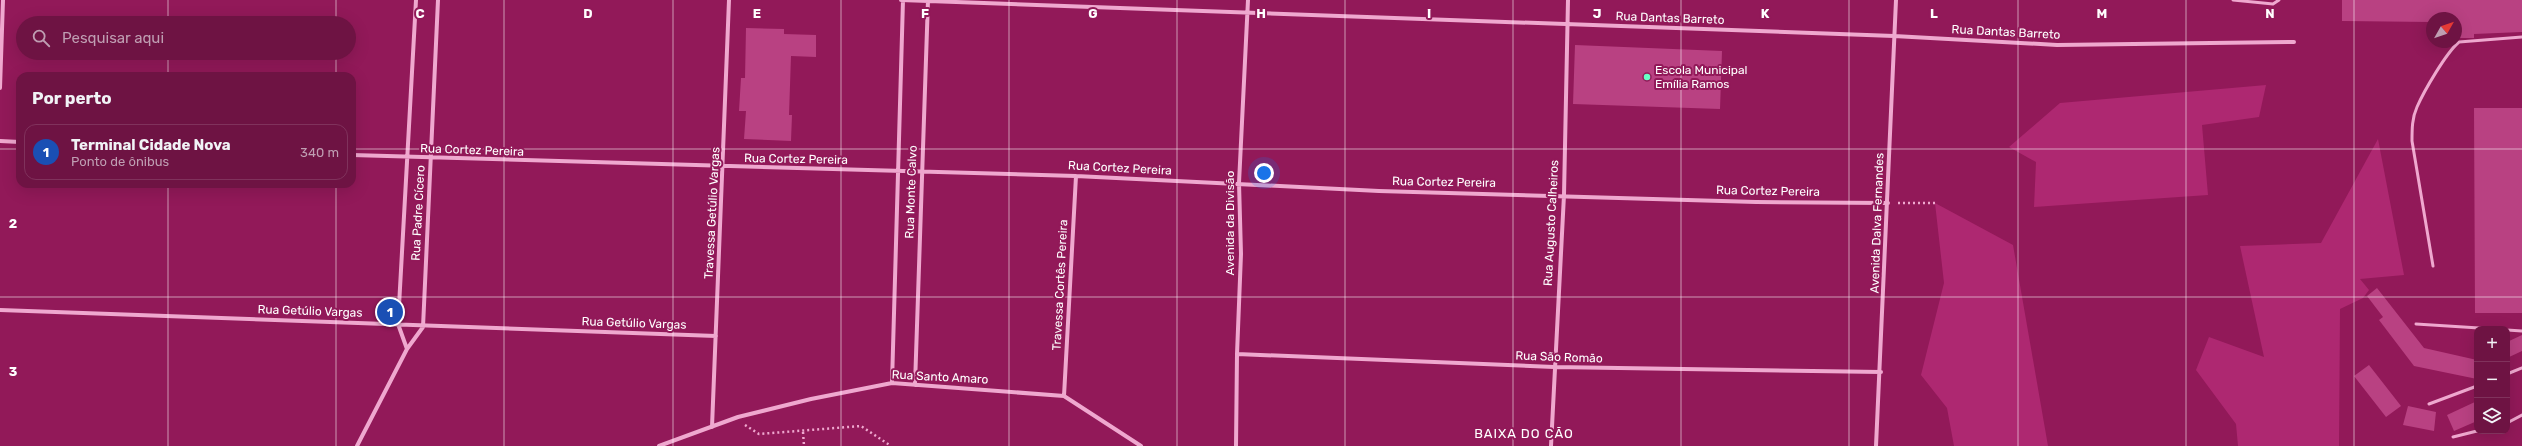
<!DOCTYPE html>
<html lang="pt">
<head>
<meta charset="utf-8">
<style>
  :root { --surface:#6e1343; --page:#76204e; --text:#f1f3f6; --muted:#bf9eb2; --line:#80325c; --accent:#8abfa5 }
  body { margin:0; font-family:Rubik,sans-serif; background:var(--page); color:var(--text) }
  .controls { position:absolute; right:12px; bottom:12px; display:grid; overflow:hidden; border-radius:8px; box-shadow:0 4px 16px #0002 }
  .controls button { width:36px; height:36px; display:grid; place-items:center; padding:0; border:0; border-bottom:1px solid var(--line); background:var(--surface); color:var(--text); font:20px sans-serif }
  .compass { position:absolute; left:2426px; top:12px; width:36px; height:36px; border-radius:50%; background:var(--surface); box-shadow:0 4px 16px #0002; rotate:50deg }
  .you { position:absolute; left:1264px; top:173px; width:14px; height:14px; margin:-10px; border:3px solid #fff; border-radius:50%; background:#1a73e8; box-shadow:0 0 0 6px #1a73e833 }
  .badge { display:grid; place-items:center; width:26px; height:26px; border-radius:50%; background:var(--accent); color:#fff; font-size:13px; font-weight:700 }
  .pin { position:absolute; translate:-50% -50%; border:2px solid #fff; box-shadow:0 1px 4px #0006 }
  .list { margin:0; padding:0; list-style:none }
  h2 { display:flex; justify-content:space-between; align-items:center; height:52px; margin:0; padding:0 16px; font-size:17px }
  h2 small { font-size:13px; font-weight:400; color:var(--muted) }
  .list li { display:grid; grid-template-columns:26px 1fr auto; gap:12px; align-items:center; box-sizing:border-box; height:56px; margin:0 8px 8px; padding:0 8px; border:1px solid var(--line); border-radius:12px }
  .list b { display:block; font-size:15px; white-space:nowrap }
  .list p { margin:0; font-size:13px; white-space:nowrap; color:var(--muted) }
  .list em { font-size:13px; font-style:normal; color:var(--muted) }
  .icon { flex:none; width:22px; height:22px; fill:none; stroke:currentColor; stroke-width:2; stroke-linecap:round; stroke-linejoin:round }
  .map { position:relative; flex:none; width:2522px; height:446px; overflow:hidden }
  .search { position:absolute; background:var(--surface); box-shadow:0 4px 16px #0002; left:16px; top:16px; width:340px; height:44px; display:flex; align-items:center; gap:10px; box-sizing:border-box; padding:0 14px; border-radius:22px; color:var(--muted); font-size:15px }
  .panel { position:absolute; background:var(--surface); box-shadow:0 4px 16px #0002; left:16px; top:72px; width:340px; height:116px; border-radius:12px }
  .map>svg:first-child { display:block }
  .green { fill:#ae2871 }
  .building { fill:#b94182 }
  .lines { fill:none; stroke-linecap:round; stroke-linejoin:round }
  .path { stroke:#efa8cf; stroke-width:2.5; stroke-dasharray:2 3; stroke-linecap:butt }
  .lane { stroke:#efa8cf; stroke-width:3 }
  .street { stroke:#efa8cf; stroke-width:4 }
  .grid { fill:none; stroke:#fff; stroke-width:1; stroke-opacity:0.55 }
  .poi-dot { fill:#66ffc5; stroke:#921959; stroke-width:1.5 }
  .labels { text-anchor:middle; stroke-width:4; stroke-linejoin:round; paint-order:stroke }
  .street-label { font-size:12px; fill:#fff; stroke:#921959 }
  .poi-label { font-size:12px; fill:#fff; stroke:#921959; text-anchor:start }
  .neighbourhood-label { font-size:13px; letter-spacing:1px; fill:#fff; stroke:#921959 }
  .grid-label { font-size:13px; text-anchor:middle; font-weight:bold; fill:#fff; stroke:#921959; stroke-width:4; stroke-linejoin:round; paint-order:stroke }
</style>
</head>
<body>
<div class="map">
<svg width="2522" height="446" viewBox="0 0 2522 446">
  <rect width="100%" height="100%" fill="#921959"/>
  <path class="green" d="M2266 85 2259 117 2202 125 2208 195 2034 207 2036 162 2009 147 2060 103Z
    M2378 139 2404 275 2360 279 2369 290 2363 298 2340 309 2339 446H2238L2236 424 2196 370 2209 337 2264 357 2240 246 2321 243Z
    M1935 203 2013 245 2048 446H1954L1947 408 1921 375 1944 283Z"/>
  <path class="building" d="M2342 0H2522V32L2474 34V38H2456V18H2432V22L2342 21Z
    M746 28 784 29V34L816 35V57L791 56 789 115H792L791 141 744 139 746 111H739L741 78H745Z
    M1575 45 1722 51 1720 109 1573 104Z
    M2474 108H2522V313H2475Z
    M2377 288 2424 348 2477 360V379L2414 366 2379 320 2383 317 2367 296Z
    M2522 335V351L2507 358V342Z
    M2369 365 2401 406 2386 417 2354 376Z
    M2477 401V421L2454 431 2447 415Z
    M2408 406 2436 412 2434 431 2403 425Z"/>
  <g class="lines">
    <path class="path" d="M1898 203H1935
      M745 425 759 434 861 426 891 446
      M803 432 804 446"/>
    <path class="lane" d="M2233 0 2273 4 2279 0
      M2433 266 2412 141C2412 129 2412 118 2417 107 2424 91 2446 53 2459 42L2522 37
      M2416 324 2495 329
      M2507 330 2522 331
      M2507 374 2522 368
      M2429 404 2477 386
      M2507 423 2522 415
      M2453 437 2477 431"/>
    <path class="street" d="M901 0 1894 36 2057 45 2294 42
      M0 88 3 0
      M0 141 20 142
      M352 155 1076 176 1379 191 1756 202 1888 203
      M0 310 716 336
      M407 349 398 324 416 0
      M1237 354 1554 367 1881 372
      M892 383 903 0
      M915 385 928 0
      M1064 396 1076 176
      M712 427 729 0
      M357 446 407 349 423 327 438 0
      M659 446 738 417 811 399 892 383 1064 396 1141 446
      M1236 446 1237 354 1241 254 1239 183 1248 0
      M1551 446 1564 195 1568 0
      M1876 446 1896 0"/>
  </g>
  <path class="grid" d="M168 0V23M336 0V23M504 0V446M673 0V446M841 0V446M1009 0V446M1177 0V446M1345 0V446M1513 0V446M1681 0V446M1849 0V446M2018 0V446M2186 0V446M2354 0V446M168 53V76M336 53V76M0 149H20M352 149H2522M168 184V446M336 184V446M0 297H2522"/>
  <circle class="poi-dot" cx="1647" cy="77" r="4"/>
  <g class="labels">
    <g class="street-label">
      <text transform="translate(1670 18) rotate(2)" y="4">Rua Dantas Barreto</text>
      <text transform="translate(2006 32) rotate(3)" y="4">Rua Dantas Barreto</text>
      <text transform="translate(472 150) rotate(2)" y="4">Rua Cortez Pereira</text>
      <text transform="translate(796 159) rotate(1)" y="4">Rua Cortez Pereira</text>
      <text transform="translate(1120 168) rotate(3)" y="4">Rua Cortez Pereira</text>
      <text transform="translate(1444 182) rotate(1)" y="4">Rua Cortez Pereira</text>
      <text transform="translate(1768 191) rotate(1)" y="4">Rua Cortez Pereira</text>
      <text transform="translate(911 192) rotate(-88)" y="4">Rua Monte Calvo</text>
      <text transform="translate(418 213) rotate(-87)" y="4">Rua Padre Cícero</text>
      <text transform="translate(712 213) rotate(-87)" y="4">Travessa Getúlio Vargas</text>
      <text transform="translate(1230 223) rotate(-90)" y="4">Avenida da Divisão</text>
      <text transform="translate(1551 223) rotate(-87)" y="4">Rua Augusto Calheiros</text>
      <text transform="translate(1877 223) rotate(-88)" y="4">Avenida Dalva Fernandes</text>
      <text transform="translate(1060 285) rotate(-87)" y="4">Travessa Cortês Pereira</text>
      <text transform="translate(310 311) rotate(2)" y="4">Rua Getúlio Vargas</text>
      <text transform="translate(634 323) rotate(2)" y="4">Rua Getúlio Vargas</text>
      <text transform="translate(1559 357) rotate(2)" y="4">Rua São Romão</text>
      <text transform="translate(940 377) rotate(3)" y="4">Rua Santo Amaro</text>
    </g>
    <g class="poi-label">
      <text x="1655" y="74">Escola Municipal<tspan x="1655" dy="14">Emília Ramos</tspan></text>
    </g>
    <g class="neighbourhood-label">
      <text x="1524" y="438">BAIXA DO CÃO</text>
    </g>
  </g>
  <g class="grid-label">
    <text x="420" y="18">C</text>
    <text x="588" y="18">D</text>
    <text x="757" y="18">E</text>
    <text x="925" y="18">F</text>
    <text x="1093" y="18">G</text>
    <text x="1261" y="18">H</text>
    <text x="1429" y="18">I</text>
    <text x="1597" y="18">J</text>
    <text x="1765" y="18">K</text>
    <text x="1934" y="18">L</text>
    <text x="2102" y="18">M</text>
    <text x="2270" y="18">N</text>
    <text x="13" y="228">2</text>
    <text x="13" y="376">3</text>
  </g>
</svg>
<div class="controls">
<button>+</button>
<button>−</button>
<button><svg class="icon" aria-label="layers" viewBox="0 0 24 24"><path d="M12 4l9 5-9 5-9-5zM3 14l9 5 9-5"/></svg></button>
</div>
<svg class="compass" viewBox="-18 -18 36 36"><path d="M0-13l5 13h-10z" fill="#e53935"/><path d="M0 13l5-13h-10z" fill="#bf9eb2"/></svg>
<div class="you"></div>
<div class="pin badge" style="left:390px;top:312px;background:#1a4fb4">1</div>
<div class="search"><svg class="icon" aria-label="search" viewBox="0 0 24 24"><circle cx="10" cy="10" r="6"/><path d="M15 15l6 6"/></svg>Pesquisar aqui</div>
<section class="panel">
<h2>Por perto<small></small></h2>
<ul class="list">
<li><span class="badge" style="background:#1a4fb4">1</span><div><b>Terminal Cidade Nova</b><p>Ponto de ônibus</p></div><em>340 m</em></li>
</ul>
</section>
</div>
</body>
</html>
